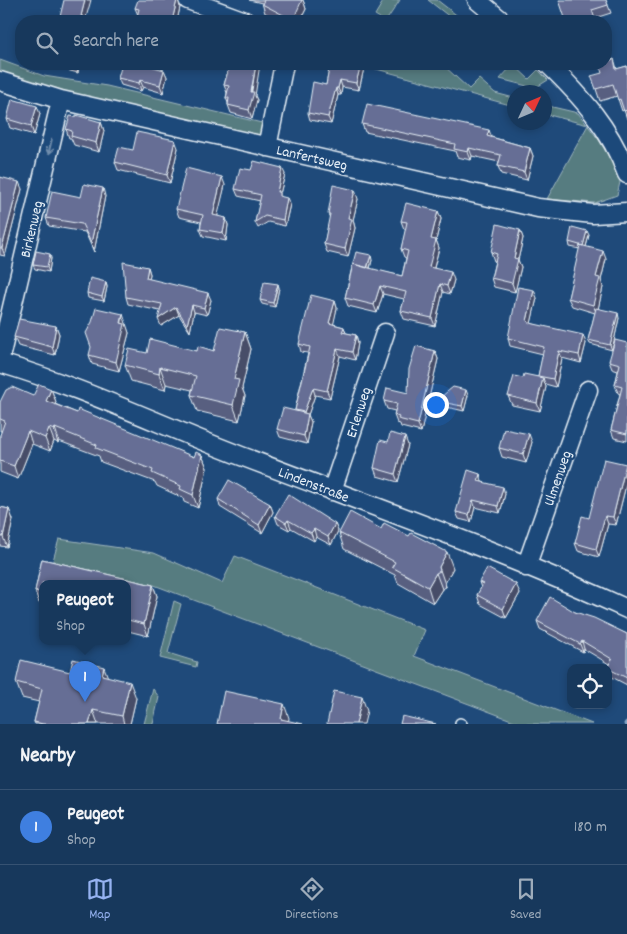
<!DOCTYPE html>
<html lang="en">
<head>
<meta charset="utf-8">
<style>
  :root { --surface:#17385c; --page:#203f62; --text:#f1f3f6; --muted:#9eacbb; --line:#365272; --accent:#95b2f1 }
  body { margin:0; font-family:Dekko,sans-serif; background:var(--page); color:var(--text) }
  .controls { position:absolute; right:15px; bottom:15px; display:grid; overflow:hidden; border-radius:10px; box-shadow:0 2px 8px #0003 }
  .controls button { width:45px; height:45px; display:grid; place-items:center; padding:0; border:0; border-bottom:1px solid var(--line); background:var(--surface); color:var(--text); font:25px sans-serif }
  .compass { position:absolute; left:507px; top:85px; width:45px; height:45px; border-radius:50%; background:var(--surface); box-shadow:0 2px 8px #0003; rotate:46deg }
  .you { position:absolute; left:435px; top:404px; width:18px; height:18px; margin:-12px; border:4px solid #fff; border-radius:50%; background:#1a73e8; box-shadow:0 0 0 8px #1a73e833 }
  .badge { display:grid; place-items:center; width:32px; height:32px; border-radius:50%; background:var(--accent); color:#fff; font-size:16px; font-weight:700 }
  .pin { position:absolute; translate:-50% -41px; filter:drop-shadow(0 1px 2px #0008) }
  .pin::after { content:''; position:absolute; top:26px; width:18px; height:15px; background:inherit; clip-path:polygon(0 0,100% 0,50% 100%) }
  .popup { position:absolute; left:39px; top:580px; width:92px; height:65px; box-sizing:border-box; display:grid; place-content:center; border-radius:10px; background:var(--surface); filter:drop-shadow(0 1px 4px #0005); font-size:16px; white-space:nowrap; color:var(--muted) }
  .popup b { font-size:19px; color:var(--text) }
  .popup::after { content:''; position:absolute; left:50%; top:100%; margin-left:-10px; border:10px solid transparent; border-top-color:var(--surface) }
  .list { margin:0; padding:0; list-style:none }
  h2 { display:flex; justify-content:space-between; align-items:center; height:65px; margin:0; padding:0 20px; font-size:21px }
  h2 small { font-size:16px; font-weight:400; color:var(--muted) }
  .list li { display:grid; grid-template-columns:32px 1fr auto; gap:15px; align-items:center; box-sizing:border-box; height:75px; padding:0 20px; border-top:1px solid var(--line) }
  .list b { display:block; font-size:19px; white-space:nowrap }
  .list p { margin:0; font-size:16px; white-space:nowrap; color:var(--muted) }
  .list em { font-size:16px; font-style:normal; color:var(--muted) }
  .icon { flex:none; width:28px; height:28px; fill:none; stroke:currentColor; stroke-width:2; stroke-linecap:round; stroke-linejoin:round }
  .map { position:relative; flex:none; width:627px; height:724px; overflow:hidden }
  .search { position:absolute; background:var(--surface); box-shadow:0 2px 8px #0003; left:15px; right:15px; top:15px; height:55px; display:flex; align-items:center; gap:12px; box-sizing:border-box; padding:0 18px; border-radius:20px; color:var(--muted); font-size:19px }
  .sheet { height:140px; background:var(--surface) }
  nav { display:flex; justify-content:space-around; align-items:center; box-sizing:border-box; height:70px; border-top:1px solid var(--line); background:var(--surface); font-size:14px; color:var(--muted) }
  nav a { display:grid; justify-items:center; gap:2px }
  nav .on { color:var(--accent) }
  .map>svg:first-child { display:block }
  .green { fill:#567b80; stroke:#9fb6bc }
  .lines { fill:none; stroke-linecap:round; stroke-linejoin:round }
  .stream { stroke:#89a8c7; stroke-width:5 }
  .service-casing { stroke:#e8f1f8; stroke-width:12 }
  .minor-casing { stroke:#e8f1f8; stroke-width:21 }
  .service { stroke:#1f4a7a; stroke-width:9 }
  .minor { stroke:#1f4a7a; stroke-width:18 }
  .wall { fill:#585f80; stroke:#e8f1f8 }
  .shaded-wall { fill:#474d68; stroke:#e8f1f8 }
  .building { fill:#666e95; stroke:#e8f1f8 }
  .oneway { stroke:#6f8dac }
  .labels { text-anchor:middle; stroke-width:4.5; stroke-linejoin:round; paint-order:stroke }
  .street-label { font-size:15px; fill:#e8f1f8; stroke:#1f4a7a }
</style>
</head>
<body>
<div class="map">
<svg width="627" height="724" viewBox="0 0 627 724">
  <rect width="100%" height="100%" fill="#1f4a7a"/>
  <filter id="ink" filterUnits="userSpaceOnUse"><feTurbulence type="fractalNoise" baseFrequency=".02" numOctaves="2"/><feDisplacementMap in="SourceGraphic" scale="10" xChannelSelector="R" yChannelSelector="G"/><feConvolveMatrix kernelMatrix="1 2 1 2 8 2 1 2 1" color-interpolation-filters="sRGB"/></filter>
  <g filter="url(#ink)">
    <path class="green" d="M384 0H400L386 21H379L380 18 375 15Z
      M428 0H437L464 21H455Z
      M0 60 44 76 107 86 266 124 263 141 59 94 0 74Z
      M370 64H442L469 89 479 79 495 93 514 98V106L369 67Z
      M503 64H513L529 79 538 70 548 80 535 88 500 79 509 69Z
      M544 105 578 113 599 140 621 178 617 195 595 203 547 199 588 125 545 114Z
      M59 539 154 553 222 583 235 556 425 630 414 656 592 724H522L154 585 52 564Z
      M174 601 181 604 168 653 197 662 196 667 160 658Z
      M153 689 159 697 153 724H144Z"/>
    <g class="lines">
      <path class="stream" d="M626 724 627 723"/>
      <g class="service-casing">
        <path id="service" d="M460 723 462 724"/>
      </g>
      <g class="minor-casing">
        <path id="minor" d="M188 0 245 21
          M477 0 502 21
          M548 64C581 96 611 129 627 174
          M0 81 61 100 538 208 593 214 627 212
          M267 147 284 64
          M0 358 61 100
          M0 363C81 387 158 424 236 454 367 504 500 551 627 609
          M332 491 385 333
          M526 567 588 390"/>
      </g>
      <use href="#service" class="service"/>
      <use href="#minor" class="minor"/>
    </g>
    <path class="wall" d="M249 0H303L306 9 300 21H282L265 13 262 3Z
      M606 0 611 13 595 18 596 21H566Z
      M180 7 177 21H136L138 15 135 8Z
      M614 59 617 69 627 66V119L624 110 622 111 617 96 600 101 596 89 602 73Z
      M54 64H79L78 73 55 67Z
      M230 64 255 96 257 100 252 119 231 113 228 105V103L226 98 227 93 224 85Z
      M330 64H363L364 68 359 90 342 87 341 95H338L331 124 310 120 308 113 326 85Z
      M164 70 167 77 163 93 143 87 141 91 121 85 118 78Z
      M40 114 34 135 10 128 7 119Z
      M101 122 104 131 99 152 74 145 71 138H69L66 129Z
      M362 124 491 137 530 148 533 156 527 180 501 174 498 166 499 162 472 156 471 160 457 157 455 151 365 132Z
      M178 148 170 183 118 170 115 162Z
      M251 170 285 174 280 194 281 197 290 204 285 226 268 222 258 228 255 222 260 201 238 196 235 189Z
      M0 177 22 189 5 256 0 255Z
      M225 185 217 216 226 218 228 225 226 241 203 236 200 229 201 222 179 217 176 209Z
      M105 196 94 252 85 232 49 226 46 218 81 197Z
      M358 199 353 220 355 228 348 257 327 252 324 244 330 218 328 214Z
      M438 211 441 219 436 240 439 248 434 268 454 280 450 294 443 292 435 326 404 319 401 311 404 299 383 294 377 313 348 306 345 298 352 267 372 260 370 269 402 276 406 258 404 257 401 249 406 229H404L401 221Z
      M520 230 523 238 518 260 521 267 515 292 494 287 491 278 495 261H494L491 252Z
      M589 235 586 247 606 259 601 280 603 287 598 309 619 318 612 350 590 344 588 340 595 313 572 306 568 298 580 249 570 247 569 242Z
      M51 258 49 272 35 269 33 265Z
      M148 267 150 274 149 279 211 300 207 315 194 312 190 332 179 315 161 326 160 311 128 304 126 297Z
      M106 282 107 287 104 301 88 298 87 293Z
      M278 284 279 288 275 307 262 304 260 300Z
      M537 298 531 323 586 343 581 363 562 358 556 387 545 384 546 387 540 411 512 405 508 396 523 378 538 377V376L543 354 510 346 508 338Z
      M335 301 337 308 333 324 344 327 346 333 356 335 358 343 355 360 340 356 330 398 315 395 308 415 311 422 307 444 280 437 277 429 295 411V410L308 353 301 352 299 344Z
      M126 323V325L129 333 119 371 92 364 89 355Z
      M56 326 59 334 55 355 18 346 14 337Z
      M245 332 251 349 242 388 245 396 239 421 197 411 191 395 192 390 166 384 165 390 131 381 125 365 147 353 197 351H214Z
      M627 343V441L614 438 611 430 620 394 618 393 615 385 618 371 612 369 609 361Z
      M435 351 438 359 421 432 401 427 400 424 397 423 394 415 395 411 387 409 384 401 408 393Z
      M51 389 56 402 55 404 77 413 194 457 202 455 207 468 198 508 184 502 183 498 157 486 155 482 101 462 99 456 59 441 58 443 54 441 50 451 32 444 18 479 0 472V435L2 431H0V402L33 396Z
      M468 395 464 411 438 405 436 401Z
      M388 442 408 445 398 482 377 476 374 468Z
      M532 442 526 463 502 457 499 448Z
      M626 464 627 467V481L616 525 608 524 599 557 578 551 575 543 589 518Z
      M480 474 482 482 505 494 500 513 475 507 471 522 459 519 456 512Z
      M218 499 270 504 273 512 262 533 220 507Z
      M0 507 9 509 13 520 7 547 0 546Z
      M275 516 335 524 338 531 331 545 316 537 314 541 291 528 289 530 278 524Z
      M339 533 453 568 445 583 446 587 442 589 433 603 398 583 395 575 344 549Z
      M42 559 153 585 157 596 148 636 128 631V583H42V604L39 603 35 591Z
      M479 582 520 593 506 618 480 604 477 595 481 588Z
      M575 612 627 634V685L610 676 608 671 609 664 584 649 583 652 540 629 537 621Z
      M70 672 107 677 136 698 130 724H35L34 722 39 702 22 698 16 682Z"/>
    <path class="shaded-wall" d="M85 0H91L85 21H82L81 16Z
      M177 0H178L180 7 177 21H172Z
      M298 0H303L306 9 300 21H294L293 20Z
      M75 64H79L78 73 75 65Z
      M256 64H260L255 96 257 100 252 119 249 110Z
      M361 64H363L364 68 359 90 356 83Z
      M164 70 167 77 163 93 160 85Z
      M140 80 143 87 141 91 139 83Z
      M340 80 342 87 341 95 338 88Z
      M336 88 338 95 331 124 328 117Z
      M37 106 40 114 34 135 31 126Z
      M101 122 104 131 99 152 96 143Z
      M489 130 492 138 487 136Z
      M175 140 178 148 170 183 167 175Z
      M469 148 472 156 471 160 468 152Z
      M530 148 533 156 527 180 524 172Z
      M282 168 285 174 280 194 282 199 281 202 277 192Z
      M222 177 225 185 216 223 213 215Z
      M19 182 22 189 5 256 2 248Z
      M103 188 105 196 94 252 91 243Z
      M355 190 358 199 353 220 355 228 348 257 345 249 348 218Z
      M287 198 290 204 285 226 283 220Z
      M438 211 441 219 436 240 439 248 432 275 429 267 431 239Z
      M226 218 228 225 226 241 223 233Z
      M520 230 523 238 518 260 521 267 515 292 512 283 514 258Z
      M587 231 589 235 585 250 583 246Z
      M603 251 606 259 601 280 603 287 597 314 593 305 596 277Z
      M50 254 51 258 49 272 47 267Z
      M371 255 372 260 368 274 367 270Z
      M148 267 150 274 148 285 146 278Z
      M451 272 454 280 450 294 447 286Z
      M106 282 107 287 104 301 102 297Z
      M278 284 279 288 275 307 273 303Z
      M440 284 443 292 435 326 432 318Z
      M380 286 383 294 377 313 374 305Z
      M534 290 537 298 530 328 527 321Z
      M208 293 211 300 207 315 204 308Z
      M335 301 337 308 332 331 329 323Z
      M192 305 194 312 190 332 187 325Z
      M176 307 179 315 161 326 158 319Z
      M618 313 619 318 612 350 610 345Z
      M123 314 129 333 119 371 116 362Z
      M56 326 59 334 55 355 52 347Z
      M245 332 251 349 242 388 245 396 239 421 233 405 234 379Z
      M356 335 358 343 355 360 352 352Z
      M583 335 586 343 581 363 579 355Z
      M337 349 340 356 330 398 327 391Z
      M435 351 438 359 421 432 418 424Z
      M559 351 562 358 556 387 553 379Z
      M160 367 166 384 165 390 159 374Z
      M543 378 546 387 540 411 537 403Z
      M313 388 315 395 308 415 311 422 307 444 304 436 307 420 304 412Z
      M51 389 56 402 51 414 46 401Z
      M466 390 468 395 464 411 462 406Z
      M49 428 54 441 50 451 45 438Z
      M55 428 59 441 58 443 54 430Z
      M28 431 32 444 18 479 14 466Z
      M529 434 532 442 526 463 523 454Z
      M405 437 408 445 398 482 395 474Z
      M202 455 207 468 198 508 193 495Z
      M626 464 627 467V481L616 525 613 517Z
      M480 474 482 481 480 488 478 481Z
      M503 487 505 494 500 513 498 506Z
      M473 500 475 507 471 522 469 515Z
      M270 504 273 512 262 533 259 525Z
      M9 509 13 520 7 547 3 537Z
      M605 516 608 524 599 557 596 549Z
      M288 520 291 528 289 530 286 523Z
      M335 524 338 531 331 545 328 537Z
      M314 529 316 537 314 541 311 533Z
      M447 552 453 568 445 583 446 587 439 567Z
      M436 573 442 589 433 603 428 587Z
      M516 584 520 593 506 618 503 609Z
      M153 585 157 596 148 636 144 624Z
      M582 641 584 649 583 652 580 644Z
      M104 667 110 683 102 675Z
      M130 682 136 698 130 724H124L122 716Z
      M362 697 367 711 364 724H356Z
      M284 704 289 718 288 724 281 719Z
      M93 710 98 724H89Z"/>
    <path class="building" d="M64 0H85L81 16H83L82 21H59Z
      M138 0H177L172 21H136L139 9 135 8Z
      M264 0H302L293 20 262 4Z
      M559 0H606L608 5 592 10 595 19 589 21H566Z
      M614 59 616 69 627 66V110L624 111 620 99 618 100 613 84 596 89 591 76 602 73 599 64H606V62Z
      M122 64 132 65V64H144L164 70 160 85 140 80 139 83 118 78Z
      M230 64H256L251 92H254L249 110 228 105 229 98H226L229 86 224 85Z
      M330 64H361L356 83 340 80 338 88H336L328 117 308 113 313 82 326 85Z
      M12 99 37 106 31 126 7 119Z
      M367 104 489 130 487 136 530 148 524 172 498 166 501 155 469 148 468 152 454 149 455 144 362 124Z
      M76 115 101 122 96 143 71 136 72 131 66 129 70 116 76 117Z
      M137 132 175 140 167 175 115 162 119 147 133 150Z
      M254 161 282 168 277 192H279V196L287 198 283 220 265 216 255 222 261 195 235 189 240 168 251 170Z
      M186 168 222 177 213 215 226 218 223 233 200 229 203 215 176 209Z
      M0 177 19 182 2 248H0Z
      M84 184 103 188 91 243 82 224 46 218 52 191 81 197Z
      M333 185 355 190 348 218 352 219 345 249 324 244 330 214H328Z
      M406 203 438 211 431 239 436 240 429 267 451 272 447 286 440 284 432 318 401 311 406 292 380 286 374 305 345 298 353 264 402 276 408 251 401 249 407 222 401 221Z
      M497 224 520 230 514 258 518 259 512 283 491 278 497 254 491 252Z
      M572 227 587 231 583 246 569 242Z
      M580 245 603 251 596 277 600 278 593 305 568 298Z
      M36 251 50 254 47 267 33 265Z
      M356 252 371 255 367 268 353 264 352 267Z
      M123 262 148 267 146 278 208 293 204 308 192 305 187 325 176 307 158 319 162 304 126 297Z
      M90 278 106 282 102 297 87 293Z
      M264 282 278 284 273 303 260 300Z
      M518 287 534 290 527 321 530 323 583 335 579 355 559 351 553 379 538 376 544 347 508 338Z
      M311 295 335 301 329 323 344 327 342 332 356 335 352 352 337 349 327 391 313 388 304 412 295 410 310 347 299 344Z
      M96 308 123 314 121 323 125 324 116 362 89 355 91 347 86 333 92 322Z
      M596 308 618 313 610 345 588 340Z
      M19 319 56 326 52 347 14 337Z
      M220 327 245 332 234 379 239 380 233 405 191 395 196 376 160 367 159 374 125 365 129 349 147 353 150 339 197 351 198 346 214 351Z
      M615 340 627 343V434L611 430 622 387 615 385 620 364 609 361Z
      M416 346 435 351 418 424 398 419 399 417 394 415 397 404 384 401 387 388 408 393 409 369Z
      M524 374 543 378 537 403 508 396 514 376 523 378Z
      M39 384 51 389 46 401 77 413 78 409 194 457 196 452 202 455 193 495 180 489 181 486 152 473 153 470 96 448 97 445 55 428 54 430 49 428 45 438 28 431 14 466 0 461V435L5 421 0 419V402L6 390 12 387 33 396Z
      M453 387 466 390 462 406 436 401Z
      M283 408 308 414 304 436 277 429Z
      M504 429 529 434 523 454 499 448Z
      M390 433 405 437 395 474 374 468 380 440 388 442Z
      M604 459 626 464 613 517 605 516 596 549 575 543 582 516 589 518Z
      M468 470 480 474 478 481 503 487 498 506 473 500 469 515 456 512Z
      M229 480 270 504 259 525 218 499Z
      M288 494 335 524 328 537 314 529 311 533 288 520 286 523 275 516Z
      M0 507 9 509 3 537 0 536Z
      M350 512 381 529 384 523 409 536 411 533 447 552 439 567 440 571 436 573 428 587 392 567 395 562 339 533Z
      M42 559 153 585 144 624 128 620V583H42V593L35 591Z
      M487 568 516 584 503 609 477 595 483 584 479 582Z
      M550 597 575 612 594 618 627 634V678L607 668 612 659 582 641 580 644 537 621Z
      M73 659 104 667 102 675 130 682 122 716 93 710 89 724H43L34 722 42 689 16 682 21 660 70 672Z
      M224 691 284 704 281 719 303 724H217Z
      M334 691 362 697 356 724H327Z
      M402 716 436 724H400Z"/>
    <defs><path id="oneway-shaft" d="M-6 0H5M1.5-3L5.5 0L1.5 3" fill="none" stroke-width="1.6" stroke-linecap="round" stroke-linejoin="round" transform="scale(1.25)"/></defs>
    <use class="oneway" href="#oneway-shaft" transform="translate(50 147) rotate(103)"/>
  </g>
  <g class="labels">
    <g class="street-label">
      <text transform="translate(312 157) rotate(13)" y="5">Lanfertsweg</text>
      <text transform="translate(31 229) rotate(-77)" y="5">Birkenweg</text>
      <text transform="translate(358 412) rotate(-72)" y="5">Erlenweg</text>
      <text transform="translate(557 478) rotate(-71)" y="5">Ulmenweg</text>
      <text transform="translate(314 484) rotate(21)" y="5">Lindenstraße</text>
    </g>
  </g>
</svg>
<div class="controls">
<button><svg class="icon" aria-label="locate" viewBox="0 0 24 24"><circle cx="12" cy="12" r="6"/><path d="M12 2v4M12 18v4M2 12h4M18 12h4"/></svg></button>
</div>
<svg class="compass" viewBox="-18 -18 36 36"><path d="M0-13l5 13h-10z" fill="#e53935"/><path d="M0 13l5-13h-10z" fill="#9eacbb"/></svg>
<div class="you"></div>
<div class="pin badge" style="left:85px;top:702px;background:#3f7fe0">1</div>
<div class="popup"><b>Peugeot</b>Shop</div>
<div class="search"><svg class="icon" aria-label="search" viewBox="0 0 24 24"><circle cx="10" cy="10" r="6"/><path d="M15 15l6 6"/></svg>Search here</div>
</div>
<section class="sheet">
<h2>Nearby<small></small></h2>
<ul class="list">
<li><span class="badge" style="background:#3f7fe0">1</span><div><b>Peugeot</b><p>Shop</p></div><em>180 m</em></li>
</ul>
</section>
<nav>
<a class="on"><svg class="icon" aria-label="map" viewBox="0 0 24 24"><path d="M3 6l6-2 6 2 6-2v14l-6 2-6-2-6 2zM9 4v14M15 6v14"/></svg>Map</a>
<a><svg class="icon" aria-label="directions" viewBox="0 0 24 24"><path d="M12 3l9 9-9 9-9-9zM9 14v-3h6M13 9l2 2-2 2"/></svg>Directions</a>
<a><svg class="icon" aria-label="saved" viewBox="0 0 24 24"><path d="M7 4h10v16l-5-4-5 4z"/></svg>Saved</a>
</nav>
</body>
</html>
